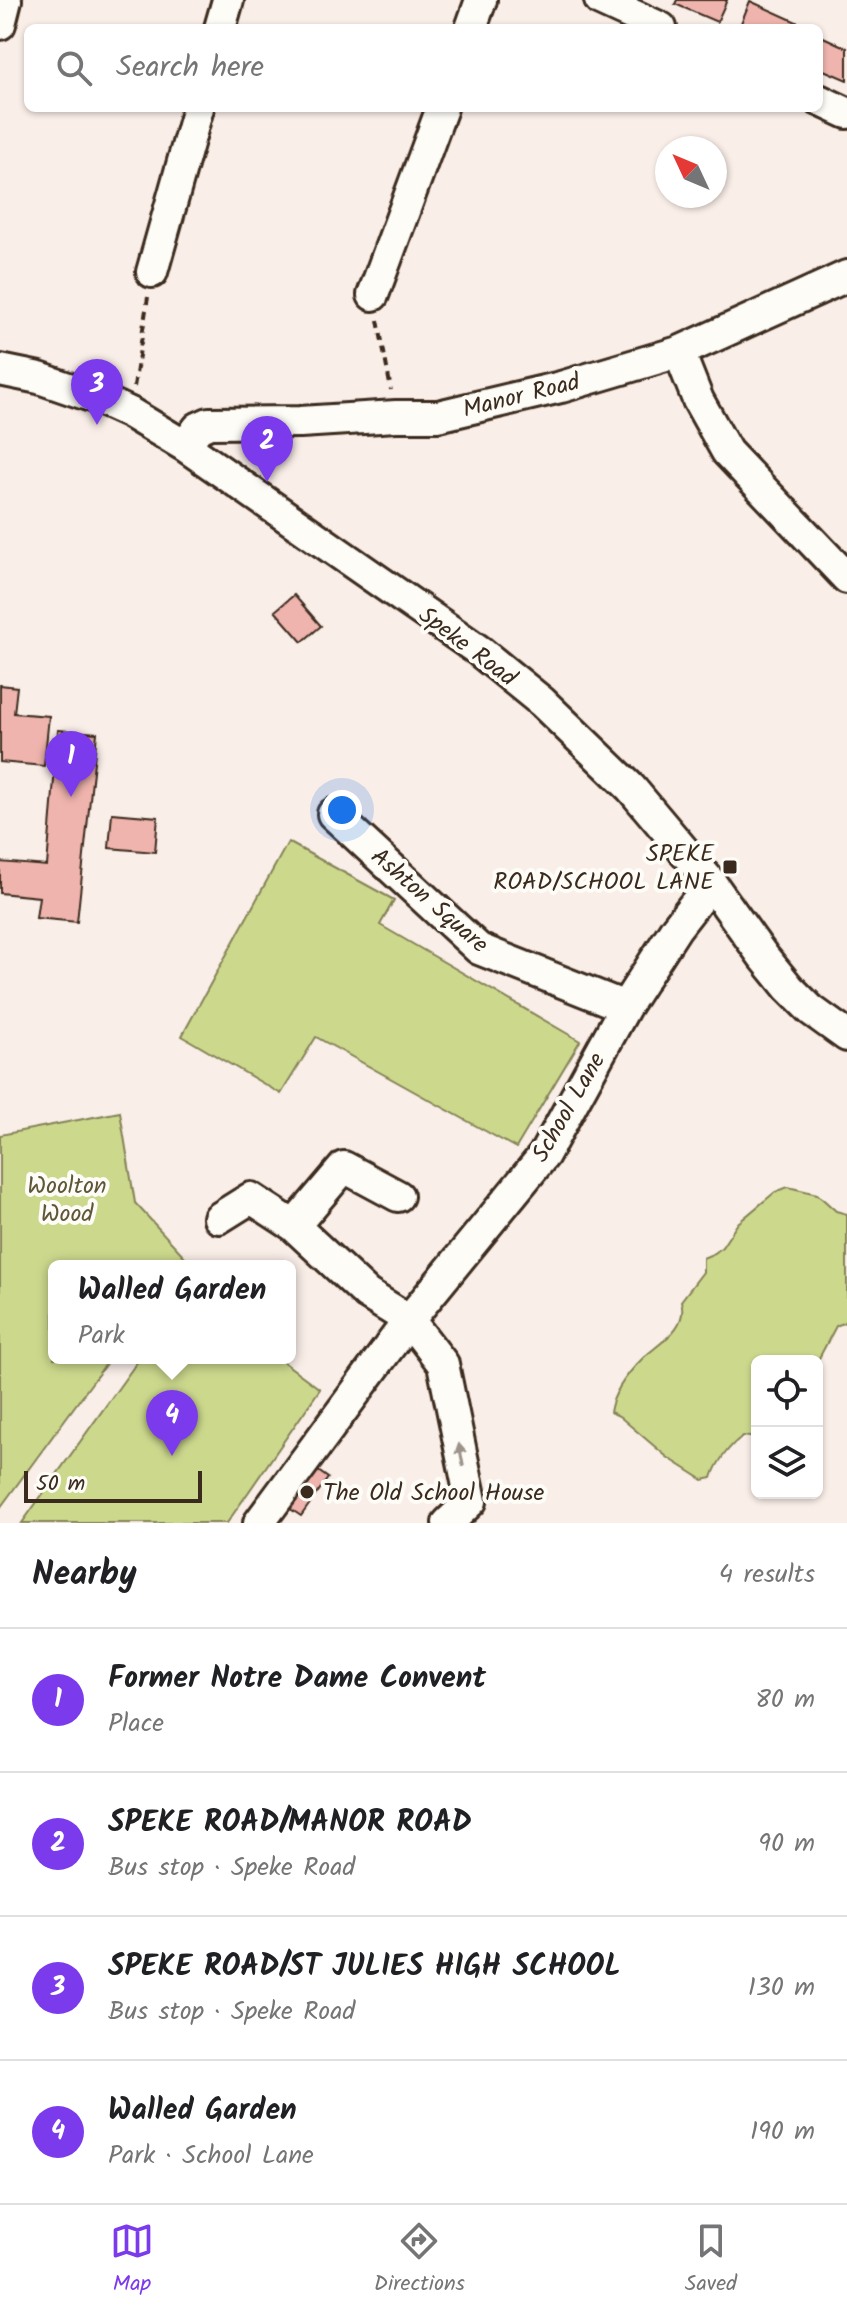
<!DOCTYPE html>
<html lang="en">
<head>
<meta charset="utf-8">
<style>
  :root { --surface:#fff; --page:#f6f6f6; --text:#202124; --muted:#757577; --line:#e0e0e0; --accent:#7c3aed }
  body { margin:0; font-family:Kalam,sans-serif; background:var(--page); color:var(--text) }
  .controls { position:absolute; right:24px; bottom:24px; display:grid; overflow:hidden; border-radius:12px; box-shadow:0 2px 6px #0004 }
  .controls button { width:72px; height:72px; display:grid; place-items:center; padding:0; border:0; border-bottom:2px solid var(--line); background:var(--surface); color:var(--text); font:40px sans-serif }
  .compass { position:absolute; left:655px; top:136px; width:72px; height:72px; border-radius:50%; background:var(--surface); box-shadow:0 2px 6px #0004; rotate:314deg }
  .scale { position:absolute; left:24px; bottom:20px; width:178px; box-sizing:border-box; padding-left:8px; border:4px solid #3b2a1e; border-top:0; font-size:22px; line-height:28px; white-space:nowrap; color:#3b2a1e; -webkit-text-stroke:6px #fdfcf7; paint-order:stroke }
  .you { position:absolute; left:342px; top:810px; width:28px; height:28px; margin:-20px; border:6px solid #fff; border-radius:50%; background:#1a73e8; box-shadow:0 0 0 12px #1a73e833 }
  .badge { display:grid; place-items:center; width:52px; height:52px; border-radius:50%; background:var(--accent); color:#fff; font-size:26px; font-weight:700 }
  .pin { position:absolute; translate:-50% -66px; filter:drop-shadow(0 2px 4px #0008) }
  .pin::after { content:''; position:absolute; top:42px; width:28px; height:24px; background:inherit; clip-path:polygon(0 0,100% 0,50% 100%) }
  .popup { position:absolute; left:48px; top:1260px; width:248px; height:104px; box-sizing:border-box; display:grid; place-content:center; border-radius:12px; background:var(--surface); filter:drop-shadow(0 2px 6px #0005); font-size:26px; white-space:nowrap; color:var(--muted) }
  .popup b { font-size:30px; color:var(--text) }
  .popup::after { content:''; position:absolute; left:50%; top:100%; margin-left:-16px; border:16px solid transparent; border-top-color:var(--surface) }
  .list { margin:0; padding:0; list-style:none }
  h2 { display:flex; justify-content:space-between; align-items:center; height:104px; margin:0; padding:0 32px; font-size:34px }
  h2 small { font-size:26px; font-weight:400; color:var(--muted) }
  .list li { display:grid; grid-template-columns:52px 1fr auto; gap:24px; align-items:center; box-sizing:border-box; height:144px; padding:0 32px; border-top:2px solid var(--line) }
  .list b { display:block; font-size:30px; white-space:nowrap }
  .list p { margin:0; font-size:26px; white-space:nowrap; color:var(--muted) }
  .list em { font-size:26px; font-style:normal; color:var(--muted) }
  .icon { flex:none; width:44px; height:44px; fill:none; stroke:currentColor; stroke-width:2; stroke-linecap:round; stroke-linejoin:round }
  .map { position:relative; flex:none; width:847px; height:1523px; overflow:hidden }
  .search { position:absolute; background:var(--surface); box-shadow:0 2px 6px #0004; left:24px; right:24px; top:24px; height:88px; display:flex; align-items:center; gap:20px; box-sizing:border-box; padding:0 28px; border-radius:12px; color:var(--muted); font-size:30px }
  .sheet { height:680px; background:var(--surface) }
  nav { display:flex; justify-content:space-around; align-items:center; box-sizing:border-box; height:112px; border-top:2px solid var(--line); background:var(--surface); font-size:22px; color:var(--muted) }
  nav a { display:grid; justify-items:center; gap:4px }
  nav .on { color:var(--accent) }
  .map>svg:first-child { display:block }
  .green { fill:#ccd98d; stroke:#848256; stroke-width:2 }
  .building { fill:#efb4ad; stroke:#3b2a1e; stroke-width:2 }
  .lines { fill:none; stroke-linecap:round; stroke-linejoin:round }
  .minor-casing { stroke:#3b2a1e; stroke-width:36 }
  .path { stroke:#3b2a1e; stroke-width:4; stroke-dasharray:8 6; stroke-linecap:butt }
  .minor { stroke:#fdfcf7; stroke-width:30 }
  .oneway { fill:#9c938a }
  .poi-dot { fill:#3b2a1e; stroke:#fdfcf7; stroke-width:3 }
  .labels { text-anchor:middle; stroke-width:8; stroke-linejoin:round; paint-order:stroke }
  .street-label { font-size:24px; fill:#3b2a1e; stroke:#fdfcf7 }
  .poi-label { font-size:24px; fill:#3b2a1e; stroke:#fdfcf7; text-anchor:end }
  .park-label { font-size:24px; fill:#5f563a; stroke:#fdfcf7 }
</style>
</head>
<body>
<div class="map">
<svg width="847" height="1523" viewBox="0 0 847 1523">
  <rect width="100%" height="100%" fill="#faeee8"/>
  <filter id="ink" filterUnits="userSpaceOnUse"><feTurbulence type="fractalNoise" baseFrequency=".0125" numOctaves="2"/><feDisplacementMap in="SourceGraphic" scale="16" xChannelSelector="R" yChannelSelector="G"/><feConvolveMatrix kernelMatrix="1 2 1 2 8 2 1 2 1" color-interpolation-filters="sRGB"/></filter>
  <g filter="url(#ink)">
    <path class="green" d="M288 842 394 900 380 925 580 1041 516 1148 316 1037 281 1094 182 1036Z
      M120 1112 135 1203 185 1257 178 1266H54V1358H110L0 1508V1135Z
      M788 1187 817 1194 836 1211 847 1214V1321L836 1326 817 1362 757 1361V1438L743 1436C730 1445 716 1463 712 1478L703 1480 667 1457 619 1416 610 1412C613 1393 628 1373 642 1359 659 1343 689 1328 681 1301L703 1272V1258L715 1253 722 1247 738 1223 775 1192Z
      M140 1358H278L320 1389 227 1523H22Z"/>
    <path class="building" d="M677 0H727L717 22 675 4Z
      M750 1 801 24 799 28H739Z
      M819 35 847 48V80L819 68Z
      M294 595 321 626 302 642 275 611Z
      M0 685 17 687 14 713 49 716 44 766 0 762Z
      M58 730 97 733 77 922 36 918 39 897 0 893V862L47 866Z
      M112 813 158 817 155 852 109 848Z
      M314 1468 328 1478 301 1516 286 1506Z"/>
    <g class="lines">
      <g class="minor-casing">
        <path id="minor" d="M600 0 661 28
          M0 24 6 0
          M220 28 228 0
          M471 28 481 0
          M819 100 847 113
          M152 272 198 108
          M373 295 442 108
          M679 352 698 400 727 452 847 578
          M0 370 39 378 97 398 130 413 185 446 478 650 542 702 631 788 711 883 763 956 789 988 811 1010 847 1036
          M185 446 198 428 209 423 300 422 396 416H438L561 387 679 352 847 276
          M333 814 479 949 625 1007
          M219 1218 251 1198 294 1226 367 1294 409 1320 443 1364 471 1501 448 1523
          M294 1226 344 1167 398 1196
          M259 1523 409 1320 544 1155 625 1007 676 928 711 883"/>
      </g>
      <path class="path" d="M378 320 391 390
        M134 387 148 297"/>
      <use href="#minor" class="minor"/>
    </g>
    <defs><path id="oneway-solid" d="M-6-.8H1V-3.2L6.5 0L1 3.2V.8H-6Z" transform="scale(2)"/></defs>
    <use class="oneway" href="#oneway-solid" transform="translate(461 1455) rotate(-101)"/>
  </g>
  <g class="poi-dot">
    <rect x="722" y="859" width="16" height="16" rx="4"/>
    <circle cx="307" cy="1492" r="8"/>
  </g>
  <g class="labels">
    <g class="street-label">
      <text transform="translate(521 395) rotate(-14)" y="8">Manor Road</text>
      <text transform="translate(468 646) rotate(37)" y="8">Speke Road</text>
      <text transform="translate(430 900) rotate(41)" y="8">Ashton Square</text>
      <text transform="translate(568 1107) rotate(-60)" y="8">School Lane</text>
    </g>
    <g class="poi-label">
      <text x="714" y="861">SPEKE<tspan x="714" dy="28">ROAD/SCHOOL LANE</tspan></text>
      <text x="323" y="1500" text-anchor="start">The Old School House</text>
    </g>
    <g class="park-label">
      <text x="67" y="1193">Woolton<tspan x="67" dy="28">Wood</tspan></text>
    </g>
  </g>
</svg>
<div class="controls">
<button><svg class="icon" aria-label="locate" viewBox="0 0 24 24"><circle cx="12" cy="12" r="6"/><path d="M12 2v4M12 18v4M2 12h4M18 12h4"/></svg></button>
<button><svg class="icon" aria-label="layers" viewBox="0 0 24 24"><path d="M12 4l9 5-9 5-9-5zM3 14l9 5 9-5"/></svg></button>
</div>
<svg class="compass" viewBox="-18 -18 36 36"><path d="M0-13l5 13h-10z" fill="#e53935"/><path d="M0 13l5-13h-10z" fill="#757577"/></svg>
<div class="scale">50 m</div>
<div class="you"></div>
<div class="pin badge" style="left:71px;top:797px">1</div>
<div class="pin badge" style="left:267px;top:482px">2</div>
<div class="pin badge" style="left:97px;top:425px">3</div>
<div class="pin badge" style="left:172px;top:1456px">4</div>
<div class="popup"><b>Walled Garden</b>Park</div>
<div class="search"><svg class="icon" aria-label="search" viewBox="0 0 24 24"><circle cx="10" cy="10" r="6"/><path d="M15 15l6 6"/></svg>Search here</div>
</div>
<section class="sheet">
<h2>Nearby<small>4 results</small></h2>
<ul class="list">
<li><span class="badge">1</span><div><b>Former Notre Dame Convent</b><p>Place</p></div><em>80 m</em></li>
<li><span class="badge">2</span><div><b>SPEKE ROAD/MANOR ROAD</b><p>Bus stop · Speke Road</p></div><em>90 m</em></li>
<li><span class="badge">3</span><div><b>SPEKE ROAD/ST JULIES HIGH SCHOOL</b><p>Bus stop · Speke Road</p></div><em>130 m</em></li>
<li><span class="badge">4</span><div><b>Walled Garden</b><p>Park · School Lane</p></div><em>190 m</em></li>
</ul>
</section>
<nav>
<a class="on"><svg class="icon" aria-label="map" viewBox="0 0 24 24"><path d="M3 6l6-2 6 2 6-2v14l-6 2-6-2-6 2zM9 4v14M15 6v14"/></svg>Map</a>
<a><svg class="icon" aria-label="directions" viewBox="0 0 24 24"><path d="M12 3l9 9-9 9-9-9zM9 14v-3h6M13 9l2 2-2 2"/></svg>Directions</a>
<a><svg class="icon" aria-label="saved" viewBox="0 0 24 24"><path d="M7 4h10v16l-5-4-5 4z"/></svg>Saved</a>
</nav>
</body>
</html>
